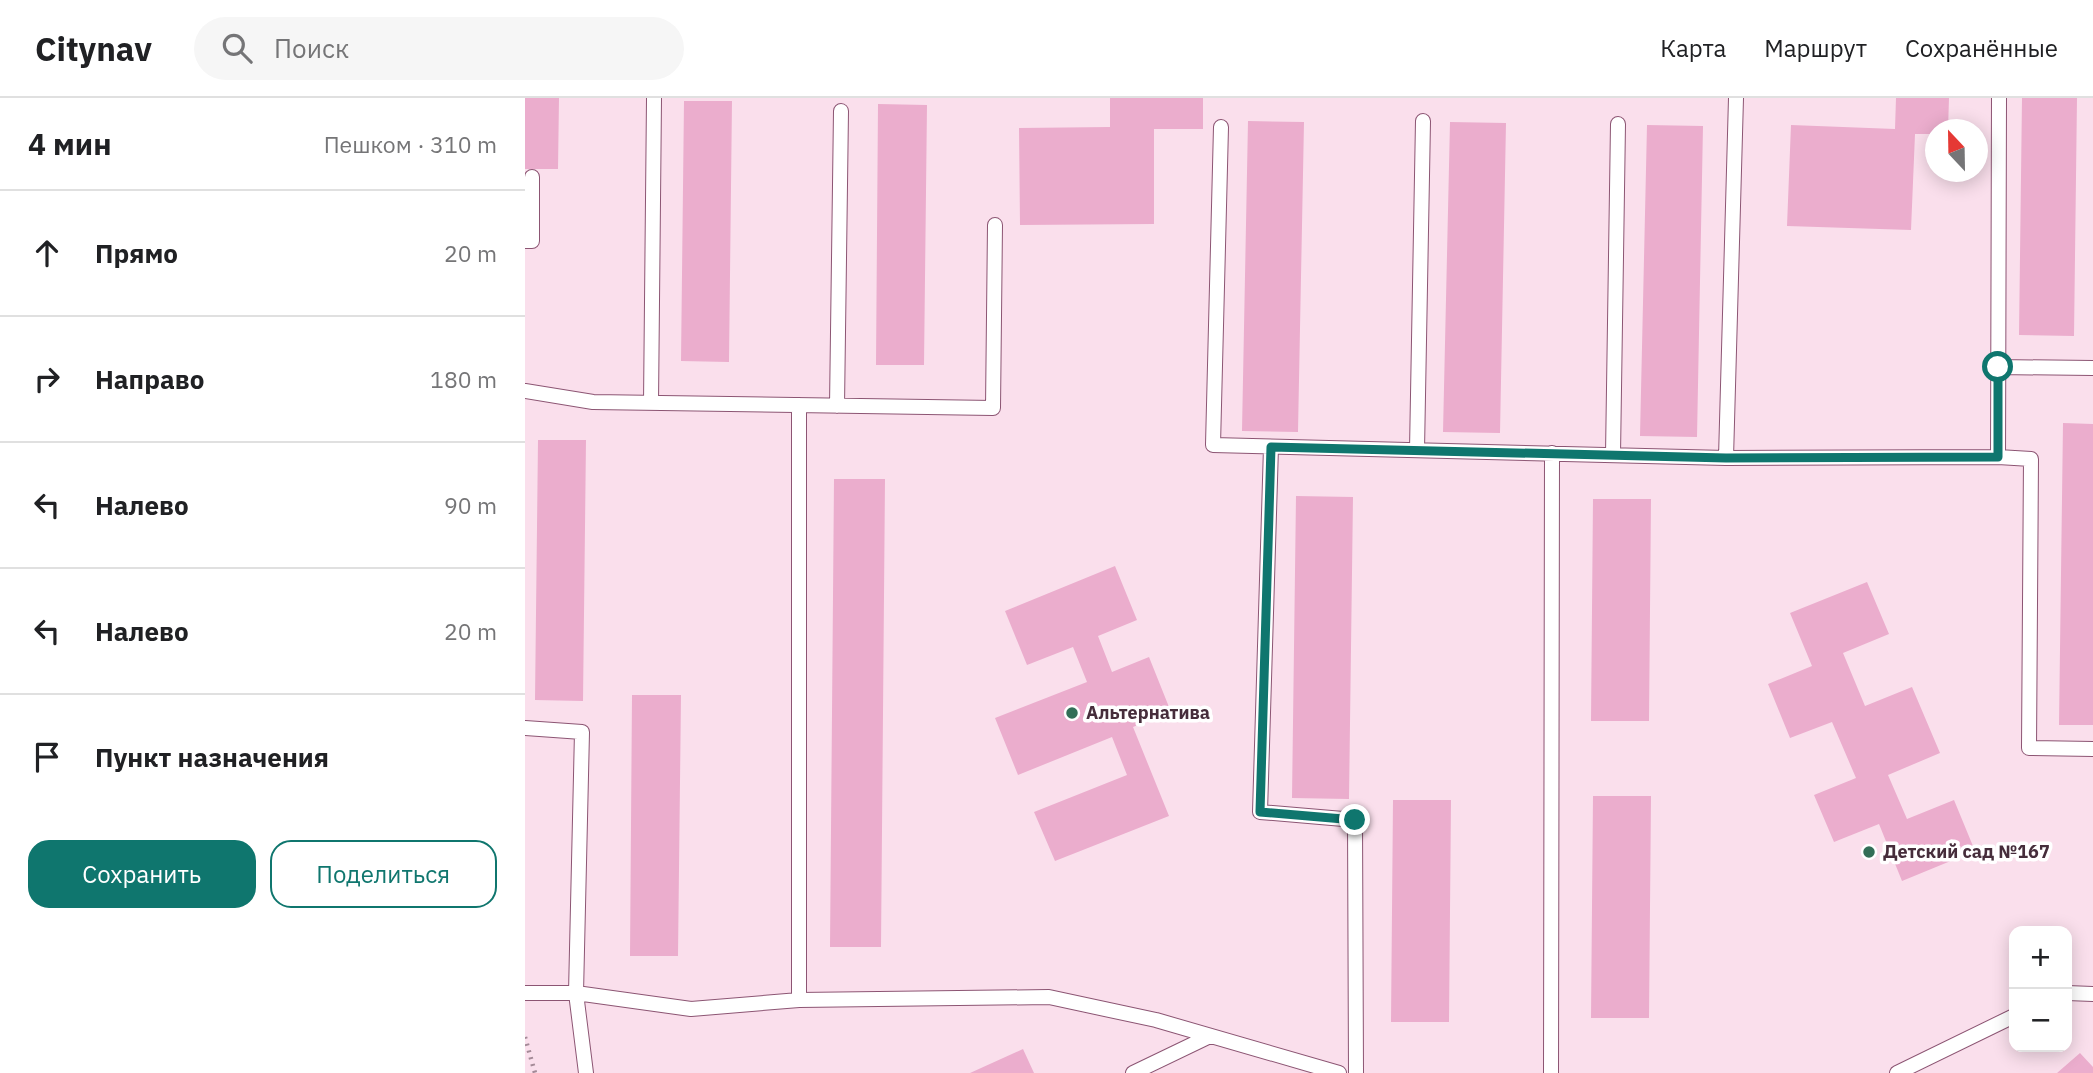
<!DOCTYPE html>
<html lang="ru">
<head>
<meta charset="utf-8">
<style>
  :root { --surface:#fff; --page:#f6f6f6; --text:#202124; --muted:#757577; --line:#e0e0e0; --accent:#0f766e }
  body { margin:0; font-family:"IBM Plex Sans",sans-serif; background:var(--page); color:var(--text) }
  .controls { position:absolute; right:21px; bottom:21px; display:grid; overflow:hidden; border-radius:14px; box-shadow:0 4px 18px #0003 }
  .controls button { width:63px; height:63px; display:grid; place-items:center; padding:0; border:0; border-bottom:2px solid var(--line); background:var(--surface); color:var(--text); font:35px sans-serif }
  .compass { position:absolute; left:1400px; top:21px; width:63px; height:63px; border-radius:50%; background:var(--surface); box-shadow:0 4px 18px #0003; rotate:338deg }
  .stop { position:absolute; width:21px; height:21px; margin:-16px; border:5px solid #0f766e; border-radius:50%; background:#fff }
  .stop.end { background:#0f766e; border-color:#fff; box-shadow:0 2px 7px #0008 }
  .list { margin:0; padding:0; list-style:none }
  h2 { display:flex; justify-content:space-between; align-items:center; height:91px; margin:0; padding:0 28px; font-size:30px }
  h2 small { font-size:23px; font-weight:400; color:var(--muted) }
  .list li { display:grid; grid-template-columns:46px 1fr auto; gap:21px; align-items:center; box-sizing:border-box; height:126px; padding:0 28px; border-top:2px solid var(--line) }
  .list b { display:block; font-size:26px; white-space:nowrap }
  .list em { font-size:23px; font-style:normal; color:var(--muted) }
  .actions { display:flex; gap:14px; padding:21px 28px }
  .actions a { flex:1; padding:16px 0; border:2px solid var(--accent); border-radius:21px; text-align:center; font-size:24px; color:var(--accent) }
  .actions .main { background:var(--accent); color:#fff }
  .icon { flex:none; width:38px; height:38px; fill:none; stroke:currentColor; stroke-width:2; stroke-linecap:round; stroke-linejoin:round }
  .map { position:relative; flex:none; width:1568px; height:975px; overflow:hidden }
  header { display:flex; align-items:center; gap:42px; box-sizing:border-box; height:98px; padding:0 35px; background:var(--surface); border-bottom:2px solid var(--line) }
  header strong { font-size:33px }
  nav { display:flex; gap:38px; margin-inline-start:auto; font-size:24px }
  .search { width:490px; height:63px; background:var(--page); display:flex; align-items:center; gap:18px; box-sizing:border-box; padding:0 24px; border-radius:38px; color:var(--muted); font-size:26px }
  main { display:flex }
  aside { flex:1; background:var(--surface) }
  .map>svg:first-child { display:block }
  .building { fill:#ebadcd }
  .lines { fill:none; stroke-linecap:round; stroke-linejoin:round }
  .lane-casing { stroke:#8c5573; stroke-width:16 }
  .path { stroke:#a48a97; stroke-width:4.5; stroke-dasharray:2 5; stroke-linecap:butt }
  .lane { stroke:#fff; stroke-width:14 }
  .route { stroke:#0f766e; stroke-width:9 }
  .poi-dot { fill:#336e57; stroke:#fff; stroke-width:2.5 }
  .labels { text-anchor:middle; stroke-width:7; stroke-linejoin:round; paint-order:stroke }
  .poi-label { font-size:18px; font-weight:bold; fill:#462d3b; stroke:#fff; text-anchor:start }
</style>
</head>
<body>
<header>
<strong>Citynav</strong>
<div class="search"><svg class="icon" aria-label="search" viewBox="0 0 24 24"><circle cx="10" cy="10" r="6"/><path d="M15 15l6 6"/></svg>Поиск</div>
<nav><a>Карта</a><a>Маршрут</a><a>Сохранённые</a></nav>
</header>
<main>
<aside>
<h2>4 мин<small>Пешком · 310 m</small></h2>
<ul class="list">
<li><svg class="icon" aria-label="ahead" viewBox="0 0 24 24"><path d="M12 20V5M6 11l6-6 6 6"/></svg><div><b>Прямо</b></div><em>20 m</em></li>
<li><svg class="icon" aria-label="right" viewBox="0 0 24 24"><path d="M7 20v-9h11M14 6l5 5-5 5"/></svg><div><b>Направо</b></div><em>180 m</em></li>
<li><svg class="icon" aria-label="left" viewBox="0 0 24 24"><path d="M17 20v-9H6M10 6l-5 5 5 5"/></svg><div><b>Налево</b></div><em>90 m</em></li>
<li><svg class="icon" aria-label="left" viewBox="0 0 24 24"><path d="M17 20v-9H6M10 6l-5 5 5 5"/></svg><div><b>Налево</b></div><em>20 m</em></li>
<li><svg class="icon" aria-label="arrive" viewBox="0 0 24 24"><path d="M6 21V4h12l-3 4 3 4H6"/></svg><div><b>Пункт назначения</b></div></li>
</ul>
<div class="actions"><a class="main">Сохранить</a><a>Поделиться</a></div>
</aside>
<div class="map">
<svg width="1568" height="975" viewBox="0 0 1568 975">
  <rect width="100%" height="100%" fill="#fadfec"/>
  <path class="building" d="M0 0H34L33 71H0Z
    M585 0H678V31H629V126L495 127 494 30 585 29Z
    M1371 0H1424L1423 32H1410V36H1390L1386 132 1262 128 1266 27 1370 31Z
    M1497 0H1552L1549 238 1494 237Z
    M159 3H207L204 264 156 263Z
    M353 6 402 7 399 267H351Z
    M723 23 779 24 773 334 717 333Z
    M925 24 981 25 975 335 918 334Z
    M1122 27 1178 28 1172 339 1115 338Z
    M1538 325 1568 326V627H1534Z
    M13 342H61L58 603 10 602Z
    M309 381H360L356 849H305Z
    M771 398 828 399 824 701 767 700Z
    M1068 401H1126L1124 623H1066Z
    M590 468 612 522 573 538 587 574 624 559 646 614 608 629 644 718 530 763 509 714 602 677 587 639 493 677 470 620 562 584 548 549 502 567 480 513Z
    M1342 484 1364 536 1318 555 1340 608 1387 589 1415 655 1363 677 1382 721 1429 702 1450 753 1377 783 1354 726 1309 744 1289 697 1331 680 1307 624 1265 640 1243 586 1287 568 1265 515Z
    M107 597H156L153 858H105Z
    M1068 698H1126L1124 920H1066Z
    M868 702H926L924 924H866Z
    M498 951 509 975H445Z
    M1555 955 1568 969V975H1532Z"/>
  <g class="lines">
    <g class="lane-casing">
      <path id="lane" d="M696 29 688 347 1201 360 1473 359 1474 0
        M0 143H7V79
        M1473 269 1568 270
        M0 293 68 304 468 310 470 127
        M126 305 129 1
        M274 307V902
        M312 308 316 13
        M746 349 735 714 830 722 831 975
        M892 352 898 23
        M1088 357 1093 26
        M1473 359 1506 361 1504 650 1568 651
        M1201 360 1211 0
        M0 630 57 634 51 895 61 975
        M0 895H51L166 911 274 902 524 899 631 922 814 975
        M1542 895 1568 896
        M608 975 685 938
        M1026 975 1027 355
        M1372 975 1489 918"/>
    </g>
    <path class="path" d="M0 939 10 975"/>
    <use href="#lane" class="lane"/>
  </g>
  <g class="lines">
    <path class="route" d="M830 722 735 714 746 349 1201 360 1473 359V269"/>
  </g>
  <g class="poi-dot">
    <circle cx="547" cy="615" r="7"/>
    <circle cx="1344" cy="754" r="7"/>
  </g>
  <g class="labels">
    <g class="poi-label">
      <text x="561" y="621">Альтернатива</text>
      <text x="1358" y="760">Детский сад №167</text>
    </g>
  </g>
</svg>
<div class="controls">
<button>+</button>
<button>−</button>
</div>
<svg class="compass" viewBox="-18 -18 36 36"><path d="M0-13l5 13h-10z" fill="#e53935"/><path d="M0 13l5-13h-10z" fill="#757577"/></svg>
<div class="stop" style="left:1473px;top:269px"></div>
<div class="stop end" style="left:830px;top:722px"></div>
</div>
</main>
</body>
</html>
